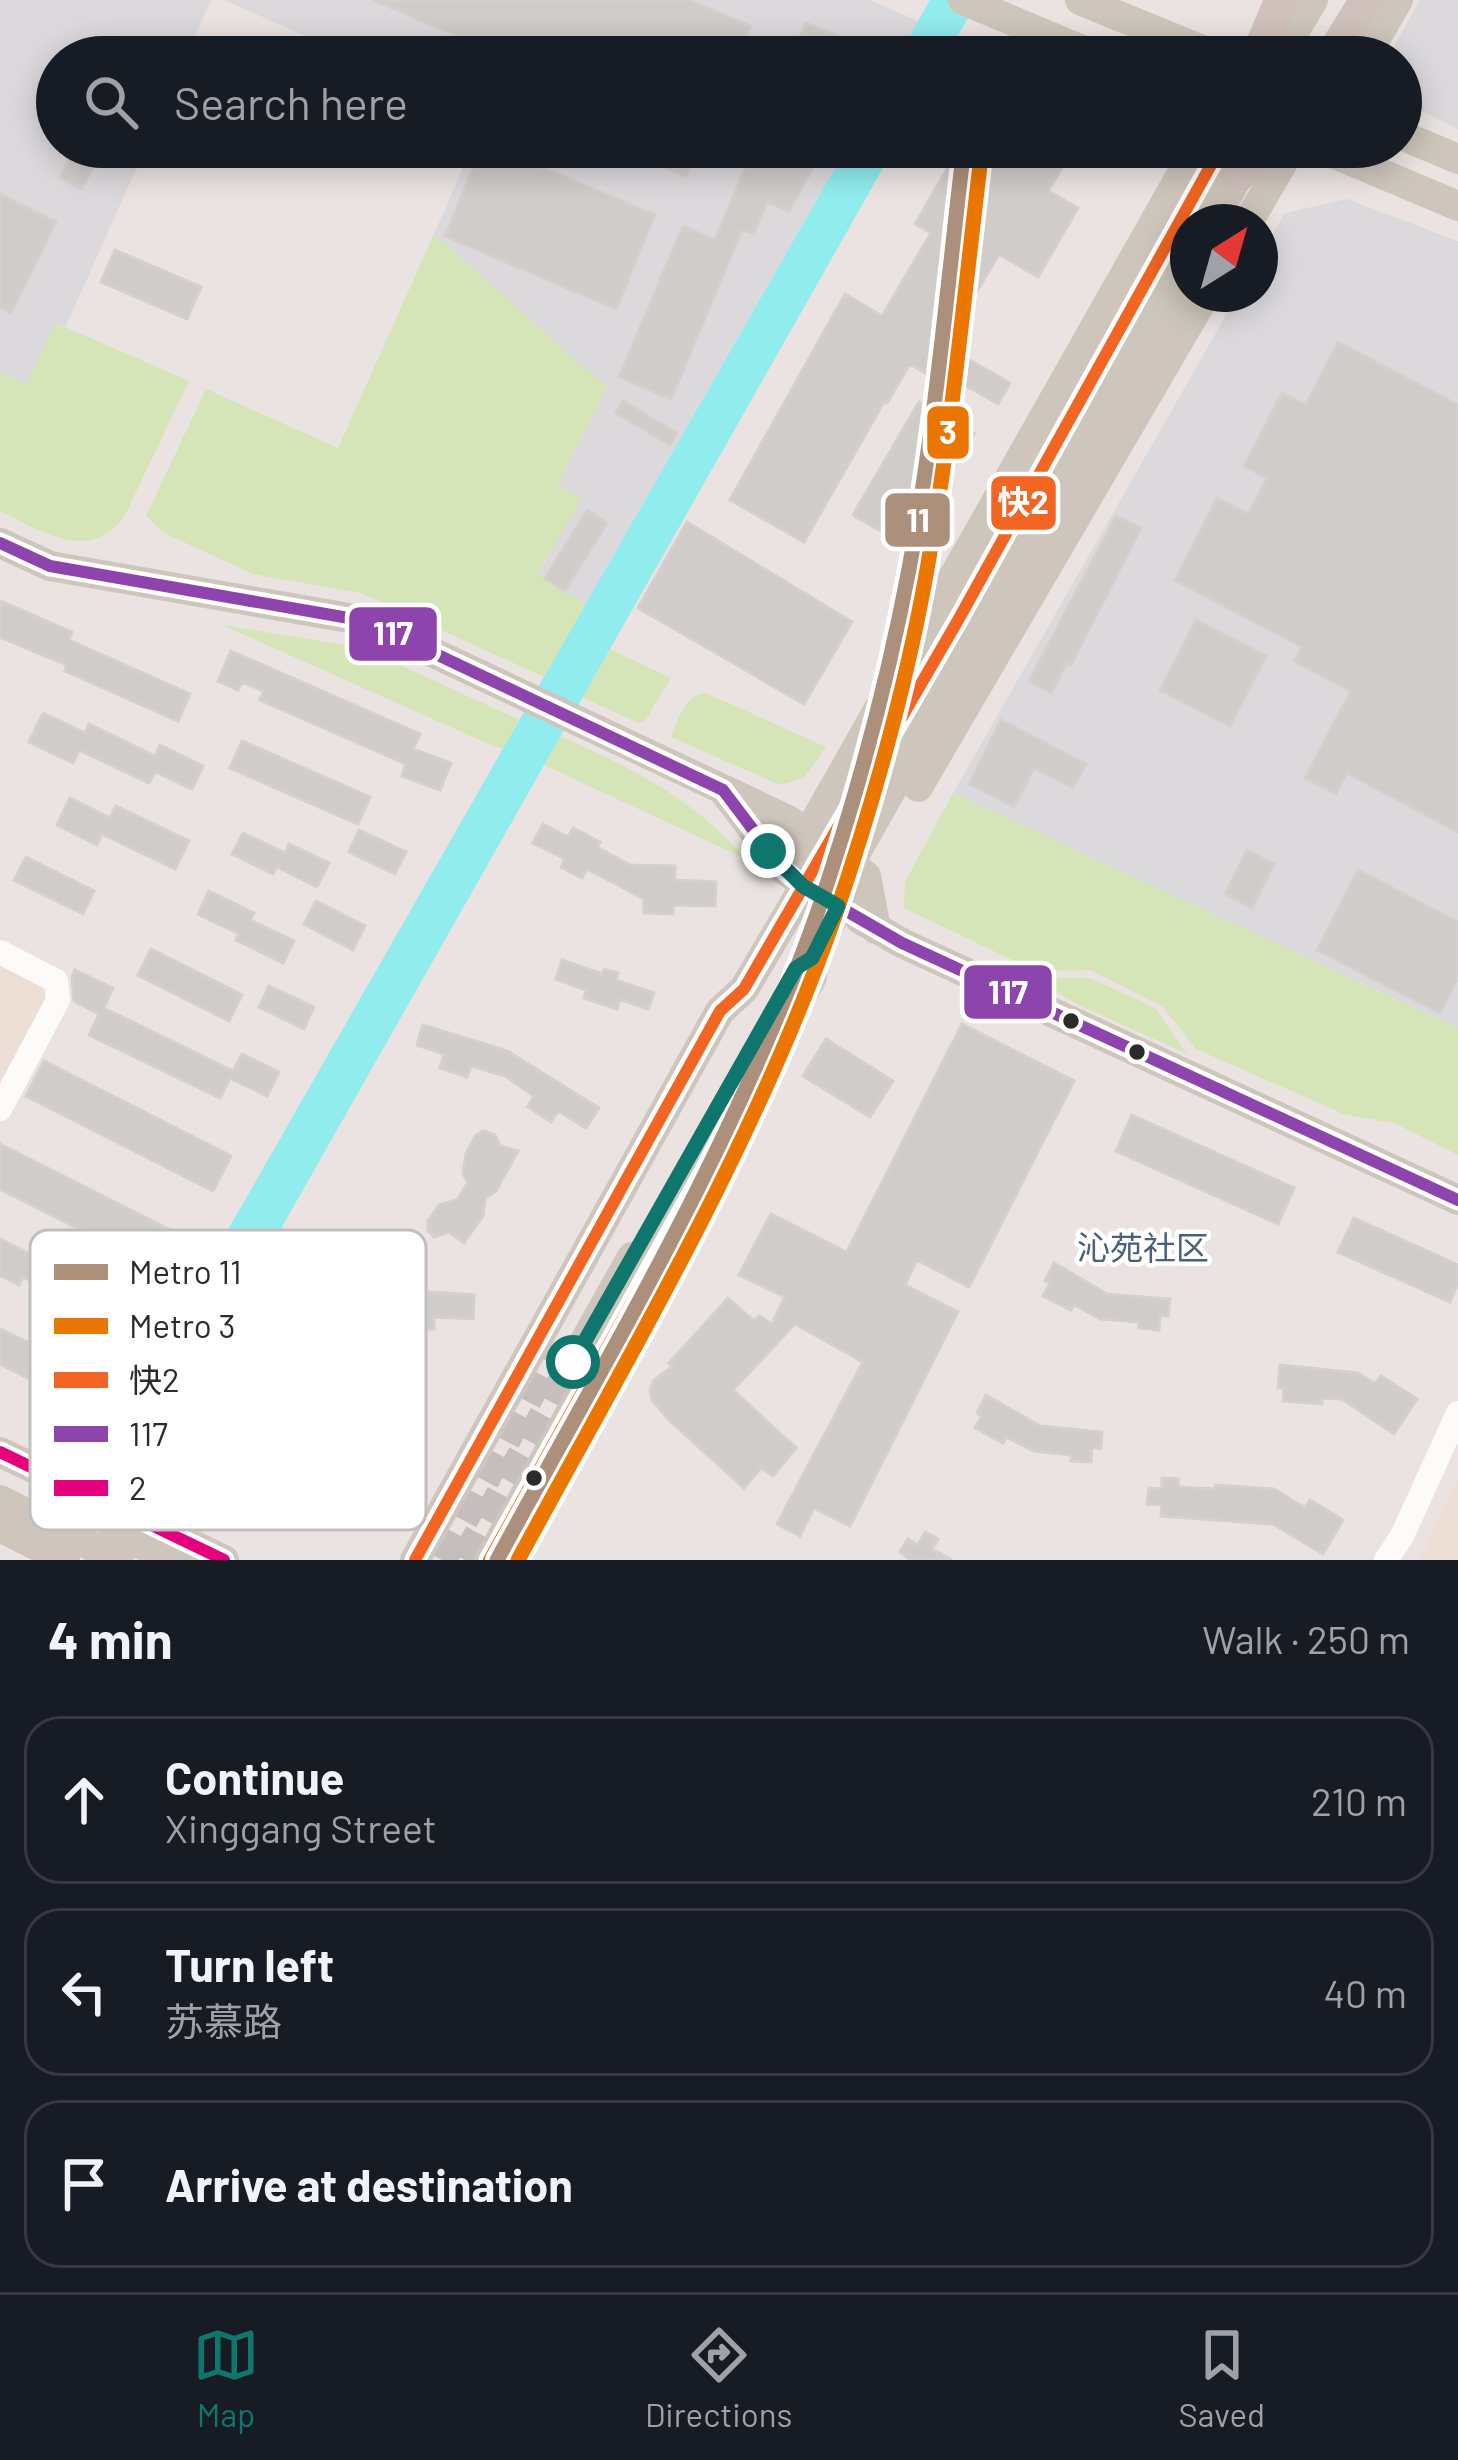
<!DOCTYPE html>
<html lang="en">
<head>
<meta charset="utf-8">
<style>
  :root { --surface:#171b24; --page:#20242c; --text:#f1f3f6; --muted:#9ea1a6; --line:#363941; --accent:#0f766e }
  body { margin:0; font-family:Barlow,"Noto Sans SC",sans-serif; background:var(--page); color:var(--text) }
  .compass { position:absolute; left:1170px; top:204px; width:108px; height:108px; border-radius:50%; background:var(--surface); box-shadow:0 6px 30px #0003; rotate:37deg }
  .stop { position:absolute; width:36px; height:36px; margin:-27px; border:9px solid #0f766e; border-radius:50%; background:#fff }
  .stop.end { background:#0f766e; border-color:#fff; box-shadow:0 3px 12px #0008 }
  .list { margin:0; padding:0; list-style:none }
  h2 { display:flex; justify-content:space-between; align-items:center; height:156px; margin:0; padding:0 48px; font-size:51px }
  h2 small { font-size:39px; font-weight:400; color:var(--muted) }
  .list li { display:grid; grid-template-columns:78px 1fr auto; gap:36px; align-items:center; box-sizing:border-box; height:168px; margin:0 24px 24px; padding:0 24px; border:3px solid var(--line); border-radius:36px }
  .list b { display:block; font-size:45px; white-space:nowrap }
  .list p { margin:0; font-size:39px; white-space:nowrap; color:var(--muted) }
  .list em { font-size:39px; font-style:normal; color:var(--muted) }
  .icon { flex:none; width:66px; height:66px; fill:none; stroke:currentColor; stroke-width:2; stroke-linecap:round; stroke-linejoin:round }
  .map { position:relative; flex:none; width:1458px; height:1560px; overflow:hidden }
  .search { position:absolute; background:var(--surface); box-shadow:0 6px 30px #0003; left:36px; right:36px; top:36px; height:132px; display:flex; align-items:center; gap:30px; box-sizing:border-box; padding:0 42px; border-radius:66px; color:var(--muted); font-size:45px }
  .sheet { height:732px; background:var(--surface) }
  nav { display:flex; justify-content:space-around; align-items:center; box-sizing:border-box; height:168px; border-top:3px solid var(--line); background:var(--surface); font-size:33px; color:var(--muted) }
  nav a { display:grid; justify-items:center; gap:6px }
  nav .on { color:var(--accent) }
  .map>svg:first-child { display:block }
  .industrial { fill:#dcd9dd }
  .education { fill:#eddfd5 }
  .green { fill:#d6e5b8 }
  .water { fill:#91ecee }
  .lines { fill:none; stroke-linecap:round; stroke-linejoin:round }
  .river { stroke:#91ecee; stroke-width:30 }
  .building { fill:#d0ccca; stroke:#d5cfcd; stroke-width:3 }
  .major-tunnel { stroke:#c4bebd; stroke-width:30; stroke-dasharray:30 15; stroke-linecap:butt }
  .minor { stroke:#fcfbfa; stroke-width:24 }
  .major { stroke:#cec6bc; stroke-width:30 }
  .highway { stroke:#d0c1bc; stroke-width:33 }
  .bus-1-casing { stroke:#fff; stroke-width:21 }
  .bus-2-casing { stroke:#fff; stroke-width:21 }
  .bus-3-casing { stroke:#fff; stroke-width:21 }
  .bus-1 { stroke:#f26522; stroke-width:12 }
  .bus-2 { stroke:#8e44ad; stroke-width:12 }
  .bus-3 { stroke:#e5007d; stroke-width:12 }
  .metro-1-casing { stroke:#fff; stroke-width:24 }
  .metro-2-casing { stroke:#fff; stroke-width:24 }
  .metro-1 { stroke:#ac907b; stroke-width:15 }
  .metro-2 { stroke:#eb7702; stroke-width:15 }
  .route { stroke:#0f766e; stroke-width:15 }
  .bus-dot { fill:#2b2b2b; stroke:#fff; stroke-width:4.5 }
  .labels { text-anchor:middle; stroke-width:9; stroke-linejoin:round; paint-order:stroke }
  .neighbourhood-label { font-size:33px; fill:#495f7e; stroke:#fff }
  .key { fill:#fff; stroke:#bfbfbf; stroke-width:3 }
  .key-label { font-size:33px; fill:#2b2b2b }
  .line-badge { stroke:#fff; stroke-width:4.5 }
  .badge-label { font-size:33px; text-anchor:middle; font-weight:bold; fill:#fff }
</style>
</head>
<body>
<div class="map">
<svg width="1458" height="1560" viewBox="0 0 1458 1560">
  <rect width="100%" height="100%" fill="#eae3e1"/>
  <path class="industrial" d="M0 0H211L186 57H57V147H146L66 326 56 323 26 384 0 372Z
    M224 0H870L918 21 898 57H352Z
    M1420 0H1458V129L1401 101V57H1388Z
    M472 147H847L586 604 537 576 581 499 557 485 607 388 434 234Z
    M1347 199 1458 241V1028L953 793 1238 294H1260V256L1285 213Z"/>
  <path class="education" d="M0 961 44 984 49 992 0 1093Z
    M1458 1478V1560H1420Z"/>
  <path class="green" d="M434 234 607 388 557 485 582 499 537 575 586 604 544 677 360 593 253 574 164 533 146 516 206 389 338 448Z
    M56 323 189 381 124 517C88 564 42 531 0 511V372L26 384Z
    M222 625 364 648 519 720 503 749 491 745Z
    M610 649 671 678 645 721 638 723 582 697Z
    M706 693 826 747 804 778 780 785 671 737C679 719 684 695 706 693Z
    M560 736C632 768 694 799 746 859L544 765Z
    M953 793 1458 1028V1155L1394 1123 1346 1115 1196 1049 1162 1006 1090 970 1035 971 904 908 905 882Z
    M1033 978H1090L1155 1008 1187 1054 1077 1004Z"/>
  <path class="water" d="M930 0H978L946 57H898Z
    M847 147H895L140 1477 98 1457Z"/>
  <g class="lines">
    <path class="river" d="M93 1509 117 1466"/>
  </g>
  <path class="building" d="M373 0H689L750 26 737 57H507Z
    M806 23 886 57H791Z
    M75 147H103L82 189 60 178Z
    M482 147H494L655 215 616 309 445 236Z
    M675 147H699L686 176 666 168Z
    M754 147H824L789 211 767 202 754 234 742 230 671 399 619 377 683 226 715 240Z
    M960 147H1051L1068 157 1048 191 1078 208 1038 277 999 254 945 346 1010 383 998 404 933 367 928 375 910 364 887 403 884 402 804 542 730 500 845 294 882 316 931 233 915 224Z
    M0 194 56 222 11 313 0 307Z
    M115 250 201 287 187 319 101 282Z
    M1338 342 1458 405V832L1347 773 1336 794 1305 778 1351 691 1294 661 1302 647 1175 580 1217 498 1248 514 1267 478 1244 466 1282 393 1306 405Z
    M623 401 677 433 670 445 616 413Z
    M919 402 974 433 908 547 853 515Z
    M587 510 607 523 565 591 545 578Z
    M1116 516 1141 528 1071 665 1067 663 1051 693 1029 681Z
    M687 522 852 622 804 704 638 608Z
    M0 601 72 632 69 640 190 694 178 721 65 671 67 665 0 637Z
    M1196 620 1266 656 1230 726 1160 690Z
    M231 651 420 734 413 749 451 763 440 790 402 776 406 764 260 700 264 691 242 682 238 690 218 681Z
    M43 713 85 733 89 724 155 756 160 745 203 766 192 789 155 772 149 783 79 750 73 763 29 742Z
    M1001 720 1086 764 1073 788 1034 768 1014 807 969 784Z
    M242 741 370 797 358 824 230 768Z
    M70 798 110 818 116 806 189 841 175 869 102 834 97 845 57 825Z
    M543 824 568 837 573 828 600 842 597 847 630 865 675 866V880L716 882 715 906 673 905V914L644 913V899L587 869 582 878 561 867 565 859 533 843Z
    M359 830 406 852 395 874 349 852Z
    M243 833 285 853 289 844 329 863 317 887 277 867 273 874 232 854Z
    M1247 850 1274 864 1252 908 1225 894Z
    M26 857 94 891 83 914 14 880Z
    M1358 870 1458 922V978L1440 1013 1317 950Z
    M209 891 254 913 250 920 294 941 283 963 236 940 239 934 198 914Z
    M316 901 365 926 353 950 304 924Z
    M151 949 242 995 229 1021 138 975Z
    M562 960 602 974 604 969 618 973 616 980 654 993 648 1009 620 999 617 1009 584 998 586 990 556 979Z
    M75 970 113 988 104 1008 233 1071 242 1054 279 1072 267 1096 230 1078 220 1098 89 1035 99 1014 74 1001 72 977Z
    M269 986 314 1007 304 1029 259 1007Z
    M962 1024 1074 1081 969 1287 917 1260 905 1285 958 1312 850 1526 814 1508 800 1536 777 1524 863 1362 795 1324 733 1390 796 1448 773 1476 761 1468 744 1488 670 1421 652 1400 650 1390 654 1380 673 1366 669 1363 728 1298 754 1321 759 1316 772 1324 785 1297 739 1275 771 1214 847 1252Z
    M423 1025 507 1051 599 1108 586 1128 558 1111 551 1122 528 1107 534 1096 505 1076 471 1066 467 1077 440 1068 444 1054 417 1045Z
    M826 1039 893 1081 870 1117 803 1076Z
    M44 1061 231 1156 213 1191 26 1096Z
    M1132 1115 1294 1188 1278 1224 1116 1151Z
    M483 1131 495 1135 500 1146 518 1151 496 1191 485 1198 483 1216 464 1243 449 1232 434 1237 428 1231V1221L439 1205 457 1200 468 1182 463 1174 466 1154 476 1135Z
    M0 1144 184 1237 166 1273 0 1189Z
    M1354 1218 1458 1265V1283L1450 1302 1338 1252Z
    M301 1233 334 1249 337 1243 362 1255 359 1261 414 1291 474 1295 473 1319 434 1317V1329L407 1328 408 1313 350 1280 345 1291 320 1279 324 1270 291 1254Z
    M0 1239 55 1267 58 1261 148 1306 134 1333 23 1277 19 1285 0 1275Z
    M1054 1263 1107 1294 1170 1299 1168 1316 1160 1315 1159 1330 1139 1328V1322L1101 1319 1074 1305 1071 1310 1043 1296 1050 1283 1045 1281Z
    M0 1329 109 1380 93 1411 0 1364Z
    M1280 1365 1358 1373 1375 1384 1381 1376 1417 1399 1394 1434 1342 1399 1322 1398V1404L1283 1401 1284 1388H1278Z
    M986 1395 1040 1426 1102 1432 1101 1448H1092L1091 1462 1071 1461V1455L1034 1451 1006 1437 1003 1443 975 1428 982 1416 977 1413Z
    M1162 1478 1178 1479V1487L1215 1489V1485L1274 1489 1305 1508 1310 1500 1343 1520 1323 1554 1273 1524 1161 1516 1162 1505 1147 1504 1149 1488 1162 1489Z
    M925 1532 938 1539 932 1549 952 1560H910L900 1552 908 1539 918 1545Z"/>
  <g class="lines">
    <path class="major-tunnel" d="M442 1560 553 1351
      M465 1560 573 1362"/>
    <path class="minor" d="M0 952 56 981 58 1000 0 1109
      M1386 1560 1402 1536 1458 1413"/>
    <path class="major" d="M963 0 1099 57
      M1080 0 1219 57
      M1279 57 1313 0
      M1365 57 1398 0
      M1401 135 1458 159
      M1318 147 1458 206
      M1213 222 1250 154
      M1248 222 1292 147
      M0 543 50 566 366 621 788 820 866 876 876 929
      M918 787 1206 294
      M726 794 782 868 819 895
      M807 849 808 834 1197 147
      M860 919 902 943 1458 1200
      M573 1362 632 1257
      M0 1452 224 1560
      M0 1500 119 1560
      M0 1527 65 1560
      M113 1530 173 1560
      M415 1560 720 1011 744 989 862 789 1225 147
      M489 1560 812 977V958L839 906 850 863 1188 266"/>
    <path class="highway" d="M1257 57 1281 0
      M1331 57 1366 0
      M1215 163 1221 147
      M1238 176 1261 147"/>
    <g class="bus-1-casing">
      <path id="bus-1" d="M415 1560 720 1011 744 989 957 622 1221 147
        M489 1560 812 977 816 953 845 883"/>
    </g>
    <g class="bus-2-casing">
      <path id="bus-2" d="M0 543 50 566 366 621 723 790 782 868 803 886 902 943 1458 1200"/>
    </g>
    <g class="bus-3-casing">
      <path id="bus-3" d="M0 1452 224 1560"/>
    </g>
    <use href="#bus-1" class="bus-1"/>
    <use href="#bus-2" class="bus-2"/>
    <use href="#bus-3" class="bus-3"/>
    <g class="metro-1-casing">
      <path id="metro-1" d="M497 1560C612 1349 738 1139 818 911 856 799 887 685 909 569 935 430 947 288 964 147"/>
    </g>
    <g class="metro-2-casing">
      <path id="metro-2" d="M518 1560C632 1350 756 1142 835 916 874 801 907 684 928 564 952 427 965 288 982 149"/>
    </g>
    <use href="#metro-1" class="metro-1"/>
    <use href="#metro-2" class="metro-2"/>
  </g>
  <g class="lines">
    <path class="route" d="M573 1362 796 968 812 958 838 906 803 886 768 851"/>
  </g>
  <g class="bus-dot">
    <circle cx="1071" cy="1021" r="10"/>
    <circle cx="1137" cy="1052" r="10"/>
    <circle cx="534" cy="1478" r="10"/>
  </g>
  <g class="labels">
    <g class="neighbourhood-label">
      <text x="1143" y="1260">沁苑社区</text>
    </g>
  </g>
  <rect x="30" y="1230" width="396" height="300" rx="18" class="key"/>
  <rect x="54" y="1264" width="54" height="16" fill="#ac907b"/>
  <rect x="54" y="1318" width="54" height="16" fill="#eb7702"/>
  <rect x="54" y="1372" width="54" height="16" fill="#f26522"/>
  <rect x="54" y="1426" width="54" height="16" fill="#8e44ad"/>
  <rect x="54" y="1480" width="54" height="16" fill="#e5007d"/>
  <g class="key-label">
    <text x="129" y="1284">Metro 11</text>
    <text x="129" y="1338">Metro 3</text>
    <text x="129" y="1392">快2</text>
    <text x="129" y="1446">117</text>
    <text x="129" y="1500">2</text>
  </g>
  <g class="line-badge">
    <rect x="925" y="404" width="46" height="57" rx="12" fill="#eb7702"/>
    <rect x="989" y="474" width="69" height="58" rx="12" fill="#f26522"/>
    <rect x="883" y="491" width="69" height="58" rx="12" fill="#ac907b"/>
    <rect x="347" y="605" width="92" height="58" rx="12" fill="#8e44ad"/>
    <rect x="962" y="963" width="92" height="58" rx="12" fill="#8e44ad"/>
  </g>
  <g class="badge-label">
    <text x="948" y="444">3</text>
    <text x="1023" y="514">快2</text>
    <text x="918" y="532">11</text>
    <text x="393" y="645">117</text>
    <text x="1008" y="1004">117</text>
  </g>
</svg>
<svg class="compass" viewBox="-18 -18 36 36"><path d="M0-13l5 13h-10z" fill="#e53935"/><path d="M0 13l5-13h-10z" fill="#9ea1a6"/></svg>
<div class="stop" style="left:573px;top:1362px"></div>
<div class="stop end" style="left:768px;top:851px"></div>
<div class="search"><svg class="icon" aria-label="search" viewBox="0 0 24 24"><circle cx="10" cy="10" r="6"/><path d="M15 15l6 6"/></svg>Search here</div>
</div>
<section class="sheet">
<h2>4 min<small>Walk · 250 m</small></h2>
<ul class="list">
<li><svg class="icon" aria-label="ahead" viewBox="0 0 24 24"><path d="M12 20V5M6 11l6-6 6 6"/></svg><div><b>Continue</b><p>Xinggang Street</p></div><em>210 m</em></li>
<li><svg class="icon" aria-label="left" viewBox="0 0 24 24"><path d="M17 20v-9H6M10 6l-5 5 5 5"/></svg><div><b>Turn left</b><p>苏慕路</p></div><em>40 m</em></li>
<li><svg class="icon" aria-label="arrive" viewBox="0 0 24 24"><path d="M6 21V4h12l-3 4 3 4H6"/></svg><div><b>Arrive at destination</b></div></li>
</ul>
</section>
<nav>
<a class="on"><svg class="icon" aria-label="map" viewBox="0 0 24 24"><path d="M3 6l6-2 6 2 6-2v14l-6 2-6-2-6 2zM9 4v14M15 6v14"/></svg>Map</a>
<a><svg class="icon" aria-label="directions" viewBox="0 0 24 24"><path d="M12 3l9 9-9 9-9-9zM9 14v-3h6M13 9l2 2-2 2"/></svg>Directions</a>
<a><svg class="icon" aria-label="saved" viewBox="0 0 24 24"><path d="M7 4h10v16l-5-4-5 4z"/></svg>Saved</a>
</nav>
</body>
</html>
